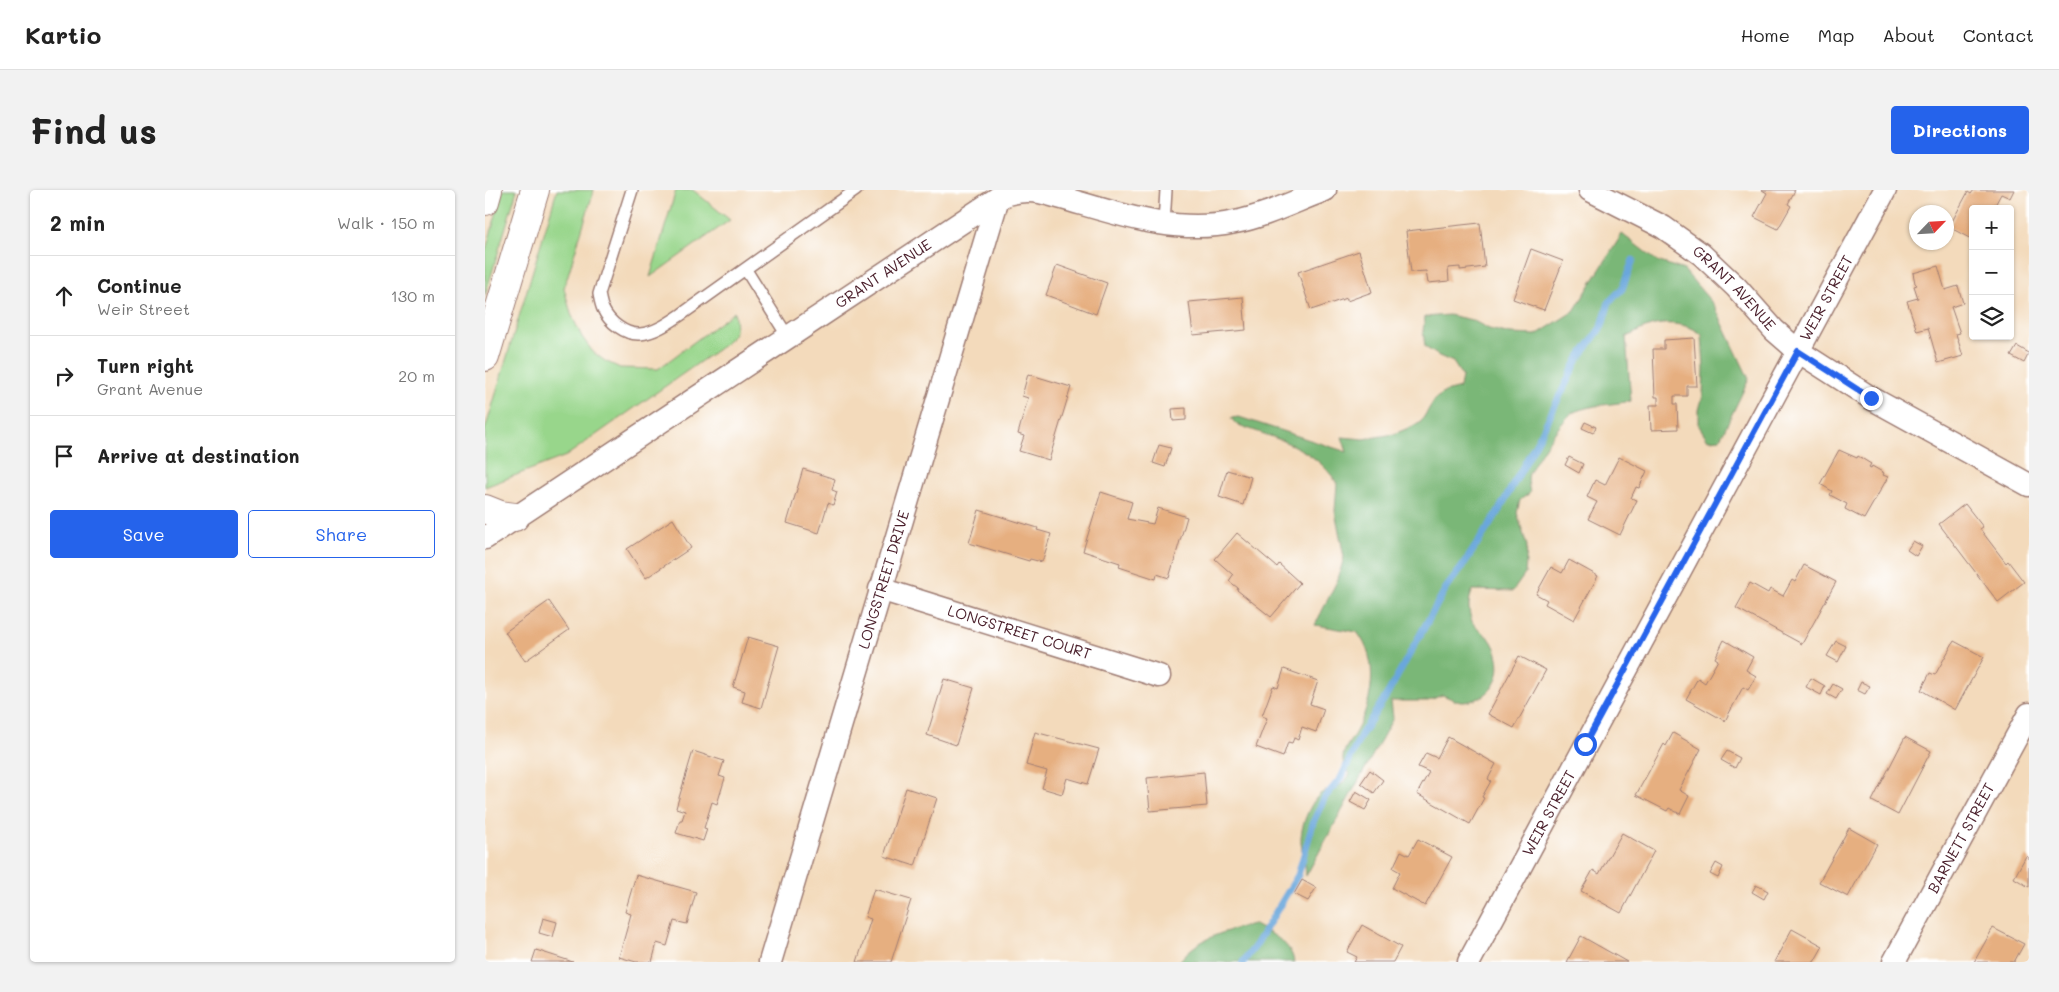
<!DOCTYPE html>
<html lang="en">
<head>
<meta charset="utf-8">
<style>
  :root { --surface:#fff; --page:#f2f2f2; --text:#222; --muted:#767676; --line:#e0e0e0; --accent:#2563eb }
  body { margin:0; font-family:Mali,sans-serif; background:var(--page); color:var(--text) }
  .controls { position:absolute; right:15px; top:15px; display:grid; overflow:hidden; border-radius:5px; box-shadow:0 1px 4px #0004 }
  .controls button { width:45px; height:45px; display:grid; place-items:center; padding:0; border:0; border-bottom:1px solid var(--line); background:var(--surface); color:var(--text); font:25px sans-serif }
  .compass { position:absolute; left:1424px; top:15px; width:45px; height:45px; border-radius:50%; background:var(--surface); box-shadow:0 1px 4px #0004; rotate:65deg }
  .stop { position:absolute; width:15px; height:15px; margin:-11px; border:4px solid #2563eb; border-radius:50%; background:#fff }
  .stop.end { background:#2563eb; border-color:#fff; box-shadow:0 1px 5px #0008 }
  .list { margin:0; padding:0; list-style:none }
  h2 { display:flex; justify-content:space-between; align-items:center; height:65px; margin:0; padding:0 20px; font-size:21px }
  h2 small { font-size:16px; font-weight:400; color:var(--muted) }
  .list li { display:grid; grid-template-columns:32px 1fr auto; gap:15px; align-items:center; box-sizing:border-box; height:80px; padding:0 20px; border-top:1px solid var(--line) }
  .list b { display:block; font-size:19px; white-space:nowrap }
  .list p { margin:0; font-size:16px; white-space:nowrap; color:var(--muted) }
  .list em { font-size:16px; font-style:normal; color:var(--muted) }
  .actions { display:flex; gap:10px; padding:15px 20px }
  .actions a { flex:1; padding:11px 0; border:1px solid var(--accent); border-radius:5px; text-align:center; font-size:18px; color:var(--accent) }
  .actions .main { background:var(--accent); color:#fff }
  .icon { flex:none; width:28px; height:28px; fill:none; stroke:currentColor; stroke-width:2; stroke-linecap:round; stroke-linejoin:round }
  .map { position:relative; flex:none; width:1544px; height:772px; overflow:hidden; border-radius:5px }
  header { display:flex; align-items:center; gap:30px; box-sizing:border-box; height:70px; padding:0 25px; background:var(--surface); border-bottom:1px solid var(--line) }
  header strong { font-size:24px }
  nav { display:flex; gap:28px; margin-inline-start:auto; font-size:18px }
  .intro { display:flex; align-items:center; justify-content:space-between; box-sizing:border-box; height:120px; padding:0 30px }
  h1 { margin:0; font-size:35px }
  .button { padding:12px 22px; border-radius:5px; background:var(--accent); color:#fff; font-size:18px; font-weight:700 }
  main { display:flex; gap:30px; padding:0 30px }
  aside { flex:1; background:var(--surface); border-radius:5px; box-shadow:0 1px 4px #0004 }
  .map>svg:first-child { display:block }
  .green { fill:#98d68b; stroke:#717a5b }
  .forest { fill:#7ab777; stroke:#626b51 }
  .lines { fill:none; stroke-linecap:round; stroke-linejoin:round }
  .stream { stroke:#6ba7dc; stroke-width:7 }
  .building { fill:#e6af80 }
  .service-casing { stroke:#9e7c73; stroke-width:14 }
  .minor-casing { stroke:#9e7c73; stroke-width:25 }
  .primary-casing { stroke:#9e7c73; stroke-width:30 }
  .service { stroke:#fff; stroke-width:11 }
  .minor { stroke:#fff; stroke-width:22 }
  .primary { stroke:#fff; stroke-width:28 }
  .route { stroke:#2563eb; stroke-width:6 }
  .labels { text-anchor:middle; stroke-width:4; stroke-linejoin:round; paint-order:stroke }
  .street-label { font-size:15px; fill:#4a1f2b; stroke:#fff }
</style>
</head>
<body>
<header>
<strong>Kartio</strong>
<nav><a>Home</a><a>Map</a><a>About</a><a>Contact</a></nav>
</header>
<div class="intro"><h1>Find us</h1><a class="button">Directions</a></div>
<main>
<aside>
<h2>2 min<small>Walk · 150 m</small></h2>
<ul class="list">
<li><svg class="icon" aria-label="ahead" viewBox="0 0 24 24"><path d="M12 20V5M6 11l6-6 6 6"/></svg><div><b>Continue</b><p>Weir Street</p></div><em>130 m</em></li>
<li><svg class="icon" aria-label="right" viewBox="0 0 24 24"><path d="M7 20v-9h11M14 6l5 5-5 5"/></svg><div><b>Turn right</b><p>Grant Avenue</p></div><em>20 m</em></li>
<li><svg class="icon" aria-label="arrive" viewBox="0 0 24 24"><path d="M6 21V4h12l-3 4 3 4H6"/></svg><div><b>Arrive at destination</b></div></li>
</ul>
<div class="actions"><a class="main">Save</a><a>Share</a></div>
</aside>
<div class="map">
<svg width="1544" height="772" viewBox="0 0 1544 772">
  <rect width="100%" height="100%" fill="#fff"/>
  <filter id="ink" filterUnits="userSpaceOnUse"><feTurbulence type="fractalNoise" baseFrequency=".02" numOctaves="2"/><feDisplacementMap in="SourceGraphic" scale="10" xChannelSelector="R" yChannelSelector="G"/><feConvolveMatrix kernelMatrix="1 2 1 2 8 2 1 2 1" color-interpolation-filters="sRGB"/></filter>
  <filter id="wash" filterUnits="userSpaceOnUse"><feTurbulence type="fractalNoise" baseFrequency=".0096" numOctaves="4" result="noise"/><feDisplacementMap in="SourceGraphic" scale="20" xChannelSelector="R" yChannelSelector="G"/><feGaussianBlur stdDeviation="1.12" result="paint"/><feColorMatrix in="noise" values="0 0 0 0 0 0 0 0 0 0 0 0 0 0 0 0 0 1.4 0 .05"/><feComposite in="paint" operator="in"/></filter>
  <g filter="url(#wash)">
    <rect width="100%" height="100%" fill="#f3dabb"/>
    <path class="green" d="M18 0H32L0 106V63Z
      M72 0H109L79 98 86 124 97 147 108 162 120 171 135 178 173 179 249 122C252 139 252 142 239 155L81 266 0 297V240Z
      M191 0H208L245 30 165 87Z"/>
    <path class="forest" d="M1137 44 1172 71 1199 80 1229 115 1264 189 1235 249 1223 250 1214 236V220L1218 205 1219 178 1217 145C1205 133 1179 131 1163 137 1156 139 1149 144 1141 147L1146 211C1127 215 1108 214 1089 222 1079 226 1049 272 1044 284 1042 289 1044 297 1045 303L1035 310 1032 323 1042 356 1040 384 1028 401 988 400C983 410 983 418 986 429 989 439 1002 444 1007 452 1022 478 1012 509 979 512 973 513 964 507 957 505L943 511H906L908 528 821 686C821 674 817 664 816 652 815 638 824 615 834 605 846 595 853 603 865 584 863 580 858 574 858 570 857 560 866 551 870 543 888 512 895 471 872 442L830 435 853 389 859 367 850 321 852 293C828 256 791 249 751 234L746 228 754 227 862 262 857 247 879 249 909 244 935 233 950 209 960 202 975 198 977 186 968 172 954 166 940 157 938 141 940 127 964 125 987 130 1004 139 1026 144 1051 145 1089 121Z
      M768 734C784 743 806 751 809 772H694C711 748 741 741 768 734Z"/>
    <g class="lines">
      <path class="stream" d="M758 772 771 755 813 685 829 630 840 607 856 588 876 545 903 503 961 398 977 377 1013 322 1055 246 1092 171 1117 136 1124 112 1137 99 1148 70"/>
    </g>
    <g id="blocks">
      <path class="building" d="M1277 0H1310L1303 14 1306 16 1293 39 1269 27 1282 3Z
        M1489 0H1529L1525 8 1516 4 1509 17 1513 19H1488V50L1464 37 1483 2 1486 4Z
        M995 33 1000 77 975 80V77L963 78 964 91 943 93 941 81 926 82 921 41Z
        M1046 59 1078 71 1059 120 1028 109Z
        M874 61 887 102 862 111V108L826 120 813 82Z
        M572 75 622 93 611 124 561 105Z
        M1453 76 1460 100 1473 96 1478 113 1466 117 1475 143 1471 144 1478 166 1453 173 1443 138 1432 141 1422 111 1433 108 1429 96 1432 95 1430 93 1428 83Z
        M758 107 761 140 708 145 704 112Z
        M1209 148 1212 196H1202V206H1189V214H1192L1193 239 1166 240 1165 215H1173V207H1170L1168 159H1179V150Z
        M1532 156 1544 163 1539 173 1526 166Z
        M543 184 586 197 564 270 534 261 539 246 533 244 543 208 537 206Z
        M701 218V230L688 231 687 219Z
        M1100 232 1111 237 1108 243 1097 238Z
        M674 255 686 258 680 277 668 273Z
        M1354 260 1372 268 1373 266 1386 274 1384 277 1386 278 1387 276 1399 283 1398 285 1403 287 1379 329 1360 319 1362 314 1345 305 1347 301 1335 294Z
        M1084 267 1098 274 1094 283 1080 275Z
        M1134 267 1162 281 1154 298 1151 297 1146 308 1152 310 1135 345 1103 329 1112 312 1102 307 1110 290 1120 295Z
        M318 279 350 289 347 300 352 302 348 315 343 313 334 343 302 333Z
        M742 280 766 287 758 315 734 307Z
        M616 302 647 312 642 329 668 334 673 318 702 327 684 388 672 384 671 389 634 377 635 373 598 361Z
        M1480 314 1498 337 1495 339 1521 373 1523 371 1539 392 1513 412 1454 334Z
        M494 320 553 338 552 340 566 344 557 372 545 369 544 371 484 353Z
        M188 329 206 358 161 388 142 359Z
        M752 343 792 377 794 374 815 393 786 427 752 400 753 398 744 391 748 385 730 369Z
        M1428 351 1437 356 1431 366 1422 360Z
        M1084 370 1113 386 1089 430 1060 414 1062 410 1051 404 1066 377 1077 383Z
        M1319 375 1351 392 1317 454 1251 418 1265 393 1283 403 1285 399 1298 406 1307 390 1310 392Z
        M64 411 84 440 40 471 20 442Z
        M263 447 294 456 276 518 257 512 260 501 248 497Z
        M1239 450 1268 467 1261 480 1271 486 1263 500 1258 497 1240 531 1201 509 1213 488 1220 493 1233 470 1230 468Z
        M1351 451 1361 456 1353 472 1342 466Z
        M1469 451 1499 467 1470 520 1436 500 1445 483 1450 485Z
        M1034 466 1061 480 1029 538 1003 524Z
        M799 479 833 491 825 514 839 519 831 542 817 537 813 550 809 548 807 553 803 552 798 567 771 557 782 528 777 526 788 496 793 498Z
        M1326 488 1340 496 1336 505 1321 497Z
        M459 489 489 498 471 555 442 545Z
        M1376 492 1385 496 1380 504 1372 500Z
        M1348 494 1357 499 1351 509 1342 504Z
        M550 542 614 559 603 594 582 588 577 604 557 598 562 581 541 575Z
        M1188 543 1216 559 1194 600 1204 606 1195 624 1184 618 1182 621 1151 605 1179 554 1181 556Z
        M963 547 1011 574 1003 589 1006 591 997 607 999 608 985 634 932 604 944 582 933 577 941 563 952 568Z
        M1420 547 1446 561 1413 625 1387 611Z
        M208 561 239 571 234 586 240 588 232 614 227 612 219 638 222 639 218 651 191 643 195 630H197L200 621 191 618Z
        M1242 561 1255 568 1250 578 1236 570Z
        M885 580 898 590 889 603 876 593Z
        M719 582 722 616 665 621 662 588Z
        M421 598 452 608 430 676 399 666Z
        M871 601 886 610 880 620 865 612Z
        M1364 638 1392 654 1363 707 1334 692Z
        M1137 643 1169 661 1136 723 1096 701 1108 680 1114 684Z
        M933 649 967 667 940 716 907 698 915 682 908 678 916 661 924 665Z
        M1541 666 1544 668V697L1529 688Z
        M1231 673 1238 677 1233 688 1225 684Z
        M151 685 211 702 202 734 189 731 182 756 172 753 167 772H151L134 767 146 724 140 722Z
        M817 690 831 698 823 711 809 704Z
        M1271 695 1283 701 1279 709 1267 702Z
        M389 699 426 710 406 772H372L386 729 380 727Z
        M58 728 72 732 68 747 54 743Z
        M877 735 916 757 908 772H869L872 767 862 762Z
        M1508 738 1539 754 1529 772H1489Z
        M1307 739 1338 756 1329 772H1289Z
        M1096 746 1142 772H1082Z
        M51 760 88 772H47Z"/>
    </g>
  </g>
  <g filter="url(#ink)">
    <use href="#blocks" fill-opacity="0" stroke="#9e7c73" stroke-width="1"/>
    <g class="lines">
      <g class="service-casing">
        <path id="service" d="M147 0 114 104C115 109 116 115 118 119 124 132 140 145 155 144 170 143 185 132 197 124L371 0
          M679 34 681 0
          M261 80 303 147"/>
      </g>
      <g class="minor-casing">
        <g id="minor">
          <path id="s1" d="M1105 0 1178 37 1216 64 1251 97 1289 140 1313 161 1386 208 1544 295"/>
          <path id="s2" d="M0 348 513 8C528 1 540 0 555 2 619 18 683 47 750 32 781 26 810 11 840 0"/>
          <path id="s3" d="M395 399 674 486"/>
          <path id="s4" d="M285 772 513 8"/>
          <path id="s5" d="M984 772 1400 0"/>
          <path id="s6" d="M1409 772 1544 524"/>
        </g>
      </g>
      <g class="primary-casing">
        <path id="primary" d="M0 11 3 0
          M0 167 50 0
          M0 319 15 325 30 327"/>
      </g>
      <use href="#service" class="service"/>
      <use href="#minor" class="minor"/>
      <use href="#primary" class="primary"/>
    </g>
  </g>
  <g class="lines" filter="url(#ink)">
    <path class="route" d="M1100 554 1313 161 1386 208"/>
  </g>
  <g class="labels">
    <g class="street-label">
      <text dy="5" stroke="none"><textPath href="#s2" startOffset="478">GRANT AVENUE</textPath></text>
      <text dy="5" stroke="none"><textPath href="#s1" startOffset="176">GRANT AVENUE</textPath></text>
      <text dy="5" stroke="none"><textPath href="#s5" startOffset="754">WEIR STREET</textPath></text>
      <text dy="5" stroke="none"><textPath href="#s4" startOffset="399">LONGSTREET DRIVE</textPath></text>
      <text dy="5" stroke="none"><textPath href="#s3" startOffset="146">LONGSTREET COURT</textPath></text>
      <text dy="5" stroke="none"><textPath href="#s5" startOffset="169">WEIR STREET</textPath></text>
      <text dy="5" stroke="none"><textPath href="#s6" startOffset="141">BARNETT STREET</textPath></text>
    </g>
  </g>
</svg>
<div class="controls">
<button>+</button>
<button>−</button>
<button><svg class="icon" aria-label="layers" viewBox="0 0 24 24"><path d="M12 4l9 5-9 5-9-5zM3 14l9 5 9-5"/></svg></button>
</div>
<svg class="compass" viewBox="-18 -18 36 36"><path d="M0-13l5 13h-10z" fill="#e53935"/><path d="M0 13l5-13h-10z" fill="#767676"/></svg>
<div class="stop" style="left:1100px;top:554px"></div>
<div class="stop end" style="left:1386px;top:208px"></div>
</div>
</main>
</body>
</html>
